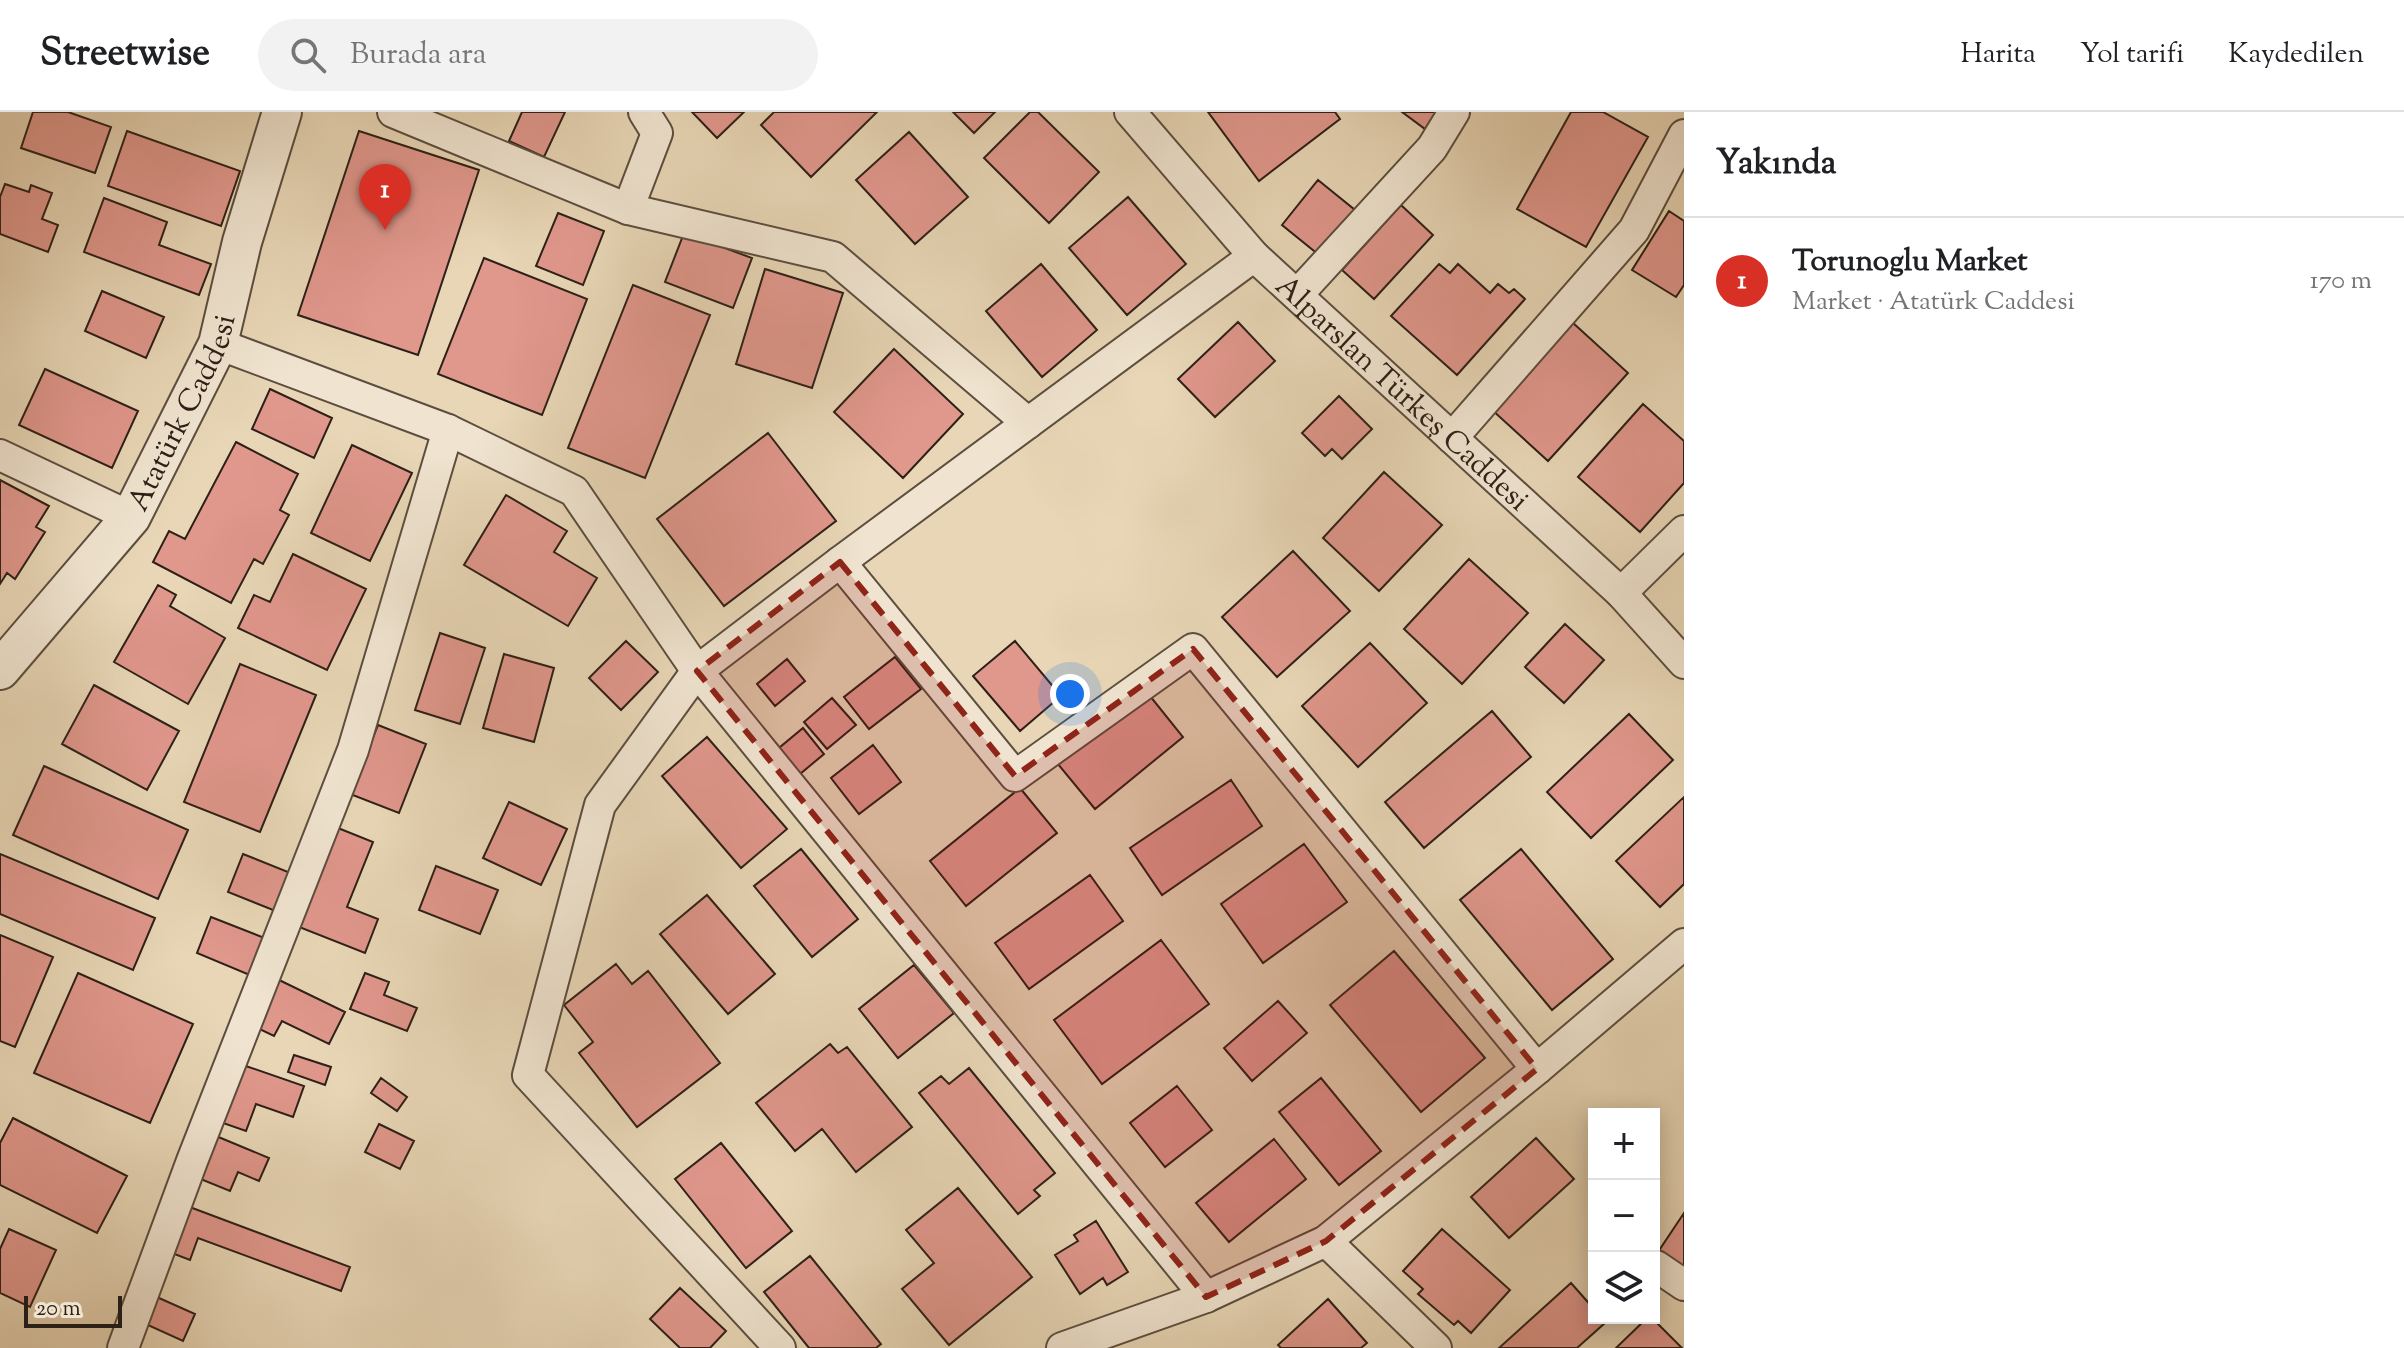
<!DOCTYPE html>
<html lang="tr">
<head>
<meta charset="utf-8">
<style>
  :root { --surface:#fff; --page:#f2f2f2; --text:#202124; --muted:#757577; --line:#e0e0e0; --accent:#d93025 }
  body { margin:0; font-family:"Sorts Mill Goudy",serif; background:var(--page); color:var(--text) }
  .controls { position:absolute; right:24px; bottom:24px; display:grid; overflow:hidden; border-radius:0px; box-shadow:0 4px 20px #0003 }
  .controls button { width:72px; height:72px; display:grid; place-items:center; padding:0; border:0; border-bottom:2px solid var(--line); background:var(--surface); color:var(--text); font:40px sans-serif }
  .scale { position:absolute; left:24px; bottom:20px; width:98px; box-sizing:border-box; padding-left:8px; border:4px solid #2d2017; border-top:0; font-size:22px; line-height:28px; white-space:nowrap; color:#2d2017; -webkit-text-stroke:6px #f0e4d0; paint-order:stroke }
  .you { position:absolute; left:1070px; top:582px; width:28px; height:28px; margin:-20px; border:6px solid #fff; border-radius:50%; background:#1a73e8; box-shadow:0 0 0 12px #1a73e833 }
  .badge { display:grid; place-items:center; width:52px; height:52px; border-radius:50%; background:var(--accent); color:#fff; font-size:26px; font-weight:700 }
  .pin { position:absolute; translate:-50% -66px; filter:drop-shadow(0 2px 4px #0008) }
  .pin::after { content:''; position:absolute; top:42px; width:28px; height:24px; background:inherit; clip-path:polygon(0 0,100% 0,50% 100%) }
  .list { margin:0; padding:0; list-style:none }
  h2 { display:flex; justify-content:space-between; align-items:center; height:104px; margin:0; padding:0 32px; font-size:34px }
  h2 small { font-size:26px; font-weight:400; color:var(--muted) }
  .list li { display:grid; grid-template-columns:52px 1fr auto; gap:24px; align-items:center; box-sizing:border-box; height:128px; padding:0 32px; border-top:2px solid var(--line) }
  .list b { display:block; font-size:30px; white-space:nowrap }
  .list p { margin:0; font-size:26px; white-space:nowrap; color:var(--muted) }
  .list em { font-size:26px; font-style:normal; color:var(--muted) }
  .icon { flex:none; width:44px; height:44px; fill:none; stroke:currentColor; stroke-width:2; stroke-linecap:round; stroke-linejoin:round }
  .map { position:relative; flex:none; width:1684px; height:1236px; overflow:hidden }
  header { display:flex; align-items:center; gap:48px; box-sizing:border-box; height:112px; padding:0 40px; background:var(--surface); border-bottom:2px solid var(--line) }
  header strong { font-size:38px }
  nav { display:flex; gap:44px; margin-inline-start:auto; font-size:28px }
  .search { width:560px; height:72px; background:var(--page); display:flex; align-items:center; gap:20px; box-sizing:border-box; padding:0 28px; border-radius:44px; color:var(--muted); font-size:30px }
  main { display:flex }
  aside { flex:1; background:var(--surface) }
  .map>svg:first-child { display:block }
  .building { fill:#e0978c; stroke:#2d2017; stroke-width:2 }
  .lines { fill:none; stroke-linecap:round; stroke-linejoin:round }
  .minor-casing { stroke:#5c4e3f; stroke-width:34 }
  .tertiary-casing { stroke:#5c4e3f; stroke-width:42 }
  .minor { stroke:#f0e4d0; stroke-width:30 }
  .tertiary { stroke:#f0e4d0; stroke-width:38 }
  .marked { fill:#8f2418; fill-opacity:0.2; stroke:#8f2418; stroke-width:6; stroke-dasharray:16 10; stroke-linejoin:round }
  .labels { text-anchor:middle; stroke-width:7; stroke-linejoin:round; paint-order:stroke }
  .street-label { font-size:30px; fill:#2d2017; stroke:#f0e4d0 }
</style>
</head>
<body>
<header>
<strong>Streetwise</strong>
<div class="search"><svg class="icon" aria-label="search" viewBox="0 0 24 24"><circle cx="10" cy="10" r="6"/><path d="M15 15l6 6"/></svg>Burada ara</div>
<nav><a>Harita</a><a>Yol tarifi</a><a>Kaydedilen</a></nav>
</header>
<main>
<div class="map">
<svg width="1684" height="1236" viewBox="0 0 1684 1236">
  <rect width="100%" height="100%" fill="#e8d6b6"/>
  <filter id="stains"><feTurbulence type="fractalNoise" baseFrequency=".0025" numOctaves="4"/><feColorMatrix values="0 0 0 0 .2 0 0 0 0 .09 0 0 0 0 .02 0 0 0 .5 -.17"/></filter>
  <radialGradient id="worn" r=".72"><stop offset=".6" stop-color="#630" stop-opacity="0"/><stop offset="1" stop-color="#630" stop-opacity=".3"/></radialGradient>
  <path class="building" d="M33 0H68L111 15 95 61 21 36Z
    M522 0H565L544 45 509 29Z
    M692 0H744L717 26Z
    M774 0H877L811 65 761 13Z
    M953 0H995L974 21Z
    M1030 0H1038L1099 60 1049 111 984 46Z
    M1208 0H1335L1340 7 1259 69Z
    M1402 0H1437L1425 17Z
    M1571 0H1603L1648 25 1586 135 1517 97Z
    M127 19 240 59 221 114 108 74Z
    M359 19 479 58 418 243 298 203Z
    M909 20 968 85 915 132 856 68Z
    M1318 68 1355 98 1319 143 1282 113Z
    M5 72 29 80 31 73 52 81 42 107 58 113 48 140 0 122V85Z
    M1128 85 1186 152 1127 203 1069 136Z
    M104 86 167 110 159 133 211 152 199 183 84 140Z
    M1401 93 1433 123 1374 187 1342 158Z
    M1669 99 1684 109V173L1676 185 1632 158Z
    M558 101 604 119 583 173 536 154Z
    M684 121 752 146 733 196 665 170Z
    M484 146 587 187 542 303 438 262Z
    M1041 152 1097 218 1042 265 986 199Z
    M1439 152 1450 161 1458 152 1490 181 1498 172 1509 181 1514 177 1525 187 1457 263 1391 204Z
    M765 157 843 181 812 276 736 252Z
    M633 173 710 203 645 366 568 336Z
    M102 179 164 205 146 246 85 219Z
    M1238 210 1275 249 1215 305 1178 267Z
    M1572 210 1628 261 1548 349 1491 297Z
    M894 237 963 302 903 366 834 300Z
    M45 257 138 299 112 356 19 313Z
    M270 277 332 306 314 346 252 317Z
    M1339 284 1372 317 1342 347 1332 337 1325 344 1302 321Z
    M1643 292 1684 329V371L1640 420 1578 365Z
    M768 321 836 409 724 494 657 407Z
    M236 330 298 362 280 398 289 403 263 452 254 447 231 491 153 450 169 419 185 427Z
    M352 333 412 361 370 449 311 421Z
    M1384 360 1442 413 1379 479 1323 426Z
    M0 368 49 394 36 415 45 420 15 467 7 461 0 472Z
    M506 383 567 419 554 440 597 466 568 514 464 453Z
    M1293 439 1350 499 1277 565 1222 505Z
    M293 442 366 477 327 558 238 516 254 483 270 490Z
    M1469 447 1528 501 1462 572 1404 517Z
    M158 473 176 483 170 494 225 526 188 592 114 550Z
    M1565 512 1604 548 1564 591 1525 555Z
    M440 521 485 536 460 612 415 598Z
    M626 529 658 560 621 598 589 566Z
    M1015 529 1061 584 1020 619 973 564Z
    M1370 531 1427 591 1358 655 1302 594Z
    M504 542 554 556 534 630 483 616Z
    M895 545 921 577 869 617 844 585Z
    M787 547 805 569 775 594 757 572Z
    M240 552 316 583 260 720 184 690Z
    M94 573 179 619 147 678 62 632Z
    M1146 579 1183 625 1095 697 1057 651Z
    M832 586 856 613 827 637 804 610Z
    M1492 599 1531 645 1424 736 1385 690Z
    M1629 602 1673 648 1591 726 1547 680Z
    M378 613 426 632 399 701 350 682Z
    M803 616 824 642 800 662 779 636Z
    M707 625 787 717 741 756 662 664Z
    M873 633 901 670 859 702 831 666Z
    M44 654 188 718 158 787 13 723Z
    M1231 668 1262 714 1162 783 1130 736Z
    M1020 676 1057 721 966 794 930 749Z
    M1684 685V772L1660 795 1616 749Z
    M509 690 567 717 541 773 483 746Z
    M333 714 373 730 347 795 378 807 365 841 294 813Z
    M1304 732 1347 790 1263 851 1221 792Z
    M801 737 858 807 812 845 754 774Z
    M1521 737 1613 847 1552 898 1460 788Z
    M0 742 155 806 133 858 0 802Z
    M243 742 293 762 278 800 228 780Z
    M436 754 498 778 480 822 419 798Z
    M1090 763 1123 809 1029 877 995 831Z
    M707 783 775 862 728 902 660 822Z
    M211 805 267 827 252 864 197 841Z
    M0 823 53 845 15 935 0 929Z
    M1161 828 1209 892 1102 972 1054 908Z
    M1394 839 1485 946 1421 1000 1330 893Z
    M616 852 632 872 648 859 720 951 637 1015 579 941 593 930 564 893Z
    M914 853 954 901 898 946 859 897Z
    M78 861 193 912 150 1011 34 961Z
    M365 861 389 870 384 883 417 896 407 919 350 897Z
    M275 866 345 900 329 932 282 909 274 924 251 913Z
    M1278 889 1307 921 1252 969 1224 936Z
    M830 932 838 941 847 935 912 1015 856 1060 822 1017 795 1039 756 991Z
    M294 943 331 955 325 973 288 960Z
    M240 952 304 974 293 1005 256 992 246 1019 220 1010Z
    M969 956 1055 1061 1034 1078 1040 1084 1018 1102 919 981 941 964 949 972Z
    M381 966 407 985 397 999 371 981Z
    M1321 966 1381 1039 1339 1073 1279 1000Z
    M1177 974 1212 1018 1165 1055 1130 1011Z
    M13 1006 127 1064 97 1121 0 1073V1031Z
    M379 1012 414 1029 400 1057 365 1040Z
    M216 1024 269 1046 259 1069 238 1060 230 1079 198 1066Z
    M1536 1026 1574 1067 1509 1126 1471 1085Z
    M1274 1027 1306 1067 1229 1130 1196 1091Z
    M721 1031 792 1119 746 1156 675 1067Z
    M958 1076 1032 1165 949 1233 902 1177 934 1151 906 1118Z
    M187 1094 350 1155 341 1179 198 1126 190 1148 169 1140Z
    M1684 1101V1160L1656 1143Z
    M1096 1109 1128 1160 1107 1173 1103 1166 1080 1182 1055 1143 1078 1129 1074 1123Z
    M9 1117 56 1138 30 1195 0 1181V1137Z
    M1442 1117 1510 1178 1471 1221 1458 1209 1454 1213 1418 1182 1423 1177 1403 1159Z
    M810 1144 881 1232 876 1236H809L764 1180Z
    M1571 1171 1594 1197V1206H1603L1606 1210 1577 1236H1499Z
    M680 1176 726 1219 710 1236H680L650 1207Z
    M150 1182 195 1202 183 1229 139 1209Z
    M1328 1187 1367 1231 1361 1236H1281L1278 1233Z
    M1647 1206H1652L1682 1236H1616Z"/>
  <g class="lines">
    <g class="minor-casing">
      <g id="minor">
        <path d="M393 0 628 97 833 145 1028 311"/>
        <path id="s1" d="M1130 0 1254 144 1621 481 1684 551"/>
        <path d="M628 97 657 21 644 0"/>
        <path d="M1297 183 1432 36 1454 0"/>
        <path d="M218 232 448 318 574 379 697 559 1206 1185"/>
        <path d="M1452 326 1634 118 1684 23"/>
        <path d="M0 343 131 405"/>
        <path d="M840 450 1015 664 1193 537 1537 957"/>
        <path d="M1621 481 1684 419"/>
        <path d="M1326 1129 1436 1236"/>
        <path d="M1656 1154 1684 1173"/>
        <path d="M123 1236 192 1049 353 638 448 318"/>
        <path d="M780 1236 528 963 600 693 697 559 840 450 1254 144"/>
        <path d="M1062 1236 1206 1185 1326 1129 1537 957 1684 832"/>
      </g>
    </g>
    <g class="tertiary-casing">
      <g id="tertiary">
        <path id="s2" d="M0 558 131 405 218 232 242 130 282 0"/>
      </g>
    </g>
    <use href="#minor" class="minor"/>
    <use href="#tertiary" class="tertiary"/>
  </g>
  <path class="marked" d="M840 450 1015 664 1193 537 1537 957 1326 1129 1206 1185 697 559Z"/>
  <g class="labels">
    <g class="street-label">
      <text dy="10" stroke="none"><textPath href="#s1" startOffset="392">Alparslan Türkeş Caddesi</textPath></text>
      <text dy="10" stroke="none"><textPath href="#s2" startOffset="318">Atatürk Caddesi</textPath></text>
    </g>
  </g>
  <rect width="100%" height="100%" filter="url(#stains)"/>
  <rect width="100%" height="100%" fill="url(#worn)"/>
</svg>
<div class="controls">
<button>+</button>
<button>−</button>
<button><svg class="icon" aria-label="layers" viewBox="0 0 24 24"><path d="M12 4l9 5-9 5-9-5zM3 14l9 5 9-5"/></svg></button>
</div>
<div class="scale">20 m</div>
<div class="you"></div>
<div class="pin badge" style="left:385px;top:118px">1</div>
</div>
<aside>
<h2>Yakında<small></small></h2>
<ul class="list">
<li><span class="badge">1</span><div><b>Torunoglu Market</b><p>Market · Atatürk Caddesi</p></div><em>170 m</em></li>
</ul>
</aside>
</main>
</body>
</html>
